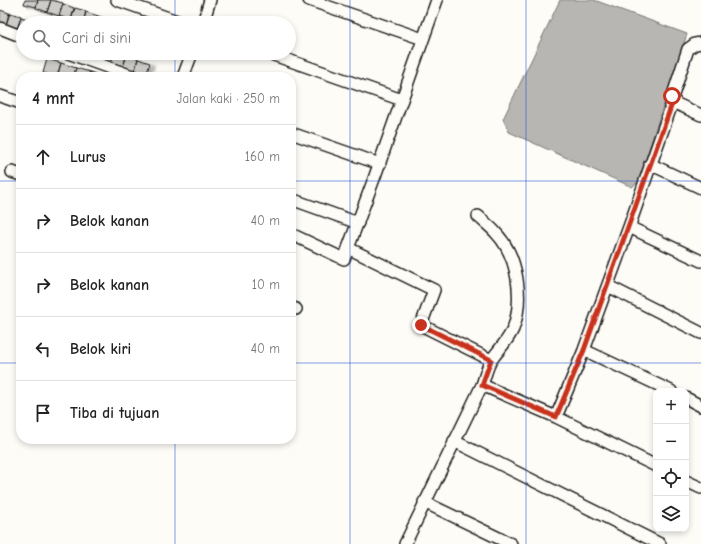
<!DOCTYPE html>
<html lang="id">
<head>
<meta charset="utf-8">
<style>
  :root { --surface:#fff; --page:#f2f2f2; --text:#222; --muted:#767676; --line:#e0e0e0 }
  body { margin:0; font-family:"Comic Neue",sans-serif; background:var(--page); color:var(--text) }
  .controls { position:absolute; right:12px; bottom:12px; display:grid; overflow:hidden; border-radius:8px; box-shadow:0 2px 6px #0003 }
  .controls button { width:36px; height:36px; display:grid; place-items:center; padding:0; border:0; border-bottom:1px solid var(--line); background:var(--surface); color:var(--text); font:20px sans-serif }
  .stop { position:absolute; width:12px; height:12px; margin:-9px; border:3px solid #c8321e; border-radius:50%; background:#fff }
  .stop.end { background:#c8321e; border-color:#fff; box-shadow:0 1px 4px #0008 }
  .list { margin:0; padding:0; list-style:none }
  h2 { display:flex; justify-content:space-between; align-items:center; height:52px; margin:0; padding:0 16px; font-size:17px }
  h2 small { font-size:13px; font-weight:400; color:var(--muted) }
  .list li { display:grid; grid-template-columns:26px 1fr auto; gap:12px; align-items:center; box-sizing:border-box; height:64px; padding:0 16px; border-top:1px solid var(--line) }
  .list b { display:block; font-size:15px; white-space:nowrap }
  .list em { font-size:13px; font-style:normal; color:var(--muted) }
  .icon { flex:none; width:22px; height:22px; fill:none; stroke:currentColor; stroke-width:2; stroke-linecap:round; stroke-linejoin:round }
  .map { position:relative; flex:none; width:701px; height:544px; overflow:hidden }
  .search { position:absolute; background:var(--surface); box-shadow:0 2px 6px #0003; left:16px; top:16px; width:280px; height:44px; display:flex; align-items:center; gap:10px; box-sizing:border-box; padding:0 14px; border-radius:22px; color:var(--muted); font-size:15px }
  .panel { position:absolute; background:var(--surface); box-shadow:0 2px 6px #0003; left:16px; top:72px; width:280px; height:372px; border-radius:16px }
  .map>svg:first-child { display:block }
  .water { fill:#b7b6b2; stroke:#797876 }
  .building { fill:#cccbc8; stroke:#1c1c1c; filter:url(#shadow) }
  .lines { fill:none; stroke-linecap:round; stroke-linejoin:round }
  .minor-casing { stroke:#1c1c1c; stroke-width:14 }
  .minor { stroke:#fdfcf7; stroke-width:11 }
  .route { stroke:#c8321e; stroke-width:5 }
  .grid { fill:none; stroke:#1d4ed8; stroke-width:1; stroke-opacity:0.55 }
</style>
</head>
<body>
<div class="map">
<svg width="701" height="544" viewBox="0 0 701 544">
  <defs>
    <filter id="shadow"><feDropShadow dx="4.5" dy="2.5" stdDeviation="1" flood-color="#0004"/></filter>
  </defs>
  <rect width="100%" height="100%" fill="#fdfcf7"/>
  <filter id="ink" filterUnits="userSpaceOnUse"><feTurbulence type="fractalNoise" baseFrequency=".025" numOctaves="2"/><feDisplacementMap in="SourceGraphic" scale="8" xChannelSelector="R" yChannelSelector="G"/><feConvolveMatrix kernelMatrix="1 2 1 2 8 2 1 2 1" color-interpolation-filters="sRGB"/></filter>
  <g filter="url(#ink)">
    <path class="water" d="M560 0H594L687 34 638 182 632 187 509 132 503 119Z"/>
    <path class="building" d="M25 0H38L36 7 24 4Z
      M38 0H51L47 12 36 8Z
      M51 0 63 3 59 16 47 12Z
      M63 4 74 8 71 20 59 16Z
      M75 8 86 11 83 23 71 20Z
      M0 10 9 13 6 25 0 23Z
      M86 12 98 16 96 23H83Z
      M10 13 21 16 18 29 6 25Z
      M98 16 110 20 109 23H96Z
      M21 17 33 21 32 23H23V31L17 29Z
      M101 53H114L111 61 99 58Z
      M114 53 127 54 123 66 111 62Z
      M127 55 138 58 135 71 123 67Z
      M47 59 61 63 57 77 43 73Z
      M138 59 150 63 146 75 134 71Z
      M61 63 76 68 73 77H57Z
      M76 68 90 72 88 77H73Z
      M90 72 105 77H89Z"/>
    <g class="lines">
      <g class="minor-casing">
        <path id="minor" d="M117 0 183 23
          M309 0 423 39
          M203 23 210 0
          M0 28 23 37
          M701 43 695 44 688 49 672 98 677 104 701 115
          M68 53 135 77
          M268 53 402 100
          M183 77 192 53
          M0 96 21 103
          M291 133 380 164
          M650 164 701 188
          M12 172 21 175
          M291 199 358 223
          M629 227 673 101
          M291 234 344 259 375 176 437 0
          M348 248 434 290 421 325 491 360
          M608 286 701 333
          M291 307 296 309
          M584 350 671 391
          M482 385 556 417 656 466
          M686 398 701 406
          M556 417 584 350 629 227 701 261
          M454 441 660 544
          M686 481 701 488
          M424 502 511 544
          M405 544 482 385C485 377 487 366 492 359 500 348 507 342 513 329 524 299 518 256 496 233 491 227 484 222 478 216"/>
      </g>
      <use href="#minor" class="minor"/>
    </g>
  </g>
  <g class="lines" filter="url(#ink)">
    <path class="route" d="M421 325 491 360 482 385 556 417 584 350 673 101 672 96"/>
  </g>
  <path class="grid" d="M175 0V23M350 0V544M526 0V544M175 53V77M0 181H21M291 181H701M0 363H21M291 363H701M175 439V544"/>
</svg>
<div class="controls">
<button>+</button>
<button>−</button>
<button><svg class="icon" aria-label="locate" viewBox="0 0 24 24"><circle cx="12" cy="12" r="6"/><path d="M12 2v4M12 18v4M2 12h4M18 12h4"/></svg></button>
<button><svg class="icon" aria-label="layers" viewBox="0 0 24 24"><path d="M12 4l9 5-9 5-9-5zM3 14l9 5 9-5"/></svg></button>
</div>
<div class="stop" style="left:672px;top:96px"></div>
<div class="stop end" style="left:421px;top:325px"></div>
<div class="search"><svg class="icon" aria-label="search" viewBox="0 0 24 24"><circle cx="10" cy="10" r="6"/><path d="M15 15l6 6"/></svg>Cari di sini</div>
<section class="panel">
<h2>4 mnt<small>Jalan kaki · 250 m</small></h2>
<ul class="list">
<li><svg class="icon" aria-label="ahead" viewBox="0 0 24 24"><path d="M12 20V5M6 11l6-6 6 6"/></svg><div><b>Lurus</b></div><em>160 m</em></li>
<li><svg class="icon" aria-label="right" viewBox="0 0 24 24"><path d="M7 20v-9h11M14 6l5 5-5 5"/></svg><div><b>Belok kanan</b></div><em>40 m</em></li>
<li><svg class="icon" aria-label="right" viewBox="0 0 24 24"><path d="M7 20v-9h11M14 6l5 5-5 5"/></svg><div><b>Belok kanan</b></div><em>10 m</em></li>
<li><svg class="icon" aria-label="left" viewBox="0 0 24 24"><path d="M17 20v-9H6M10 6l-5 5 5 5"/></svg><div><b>Belok kiri</b></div><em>40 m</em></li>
<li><svg class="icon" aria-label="arrive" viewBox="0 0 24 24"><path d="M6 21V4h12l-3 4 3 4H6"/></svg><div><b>Tiba di tujuan</b></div></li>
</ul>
</section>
</div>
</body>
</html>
